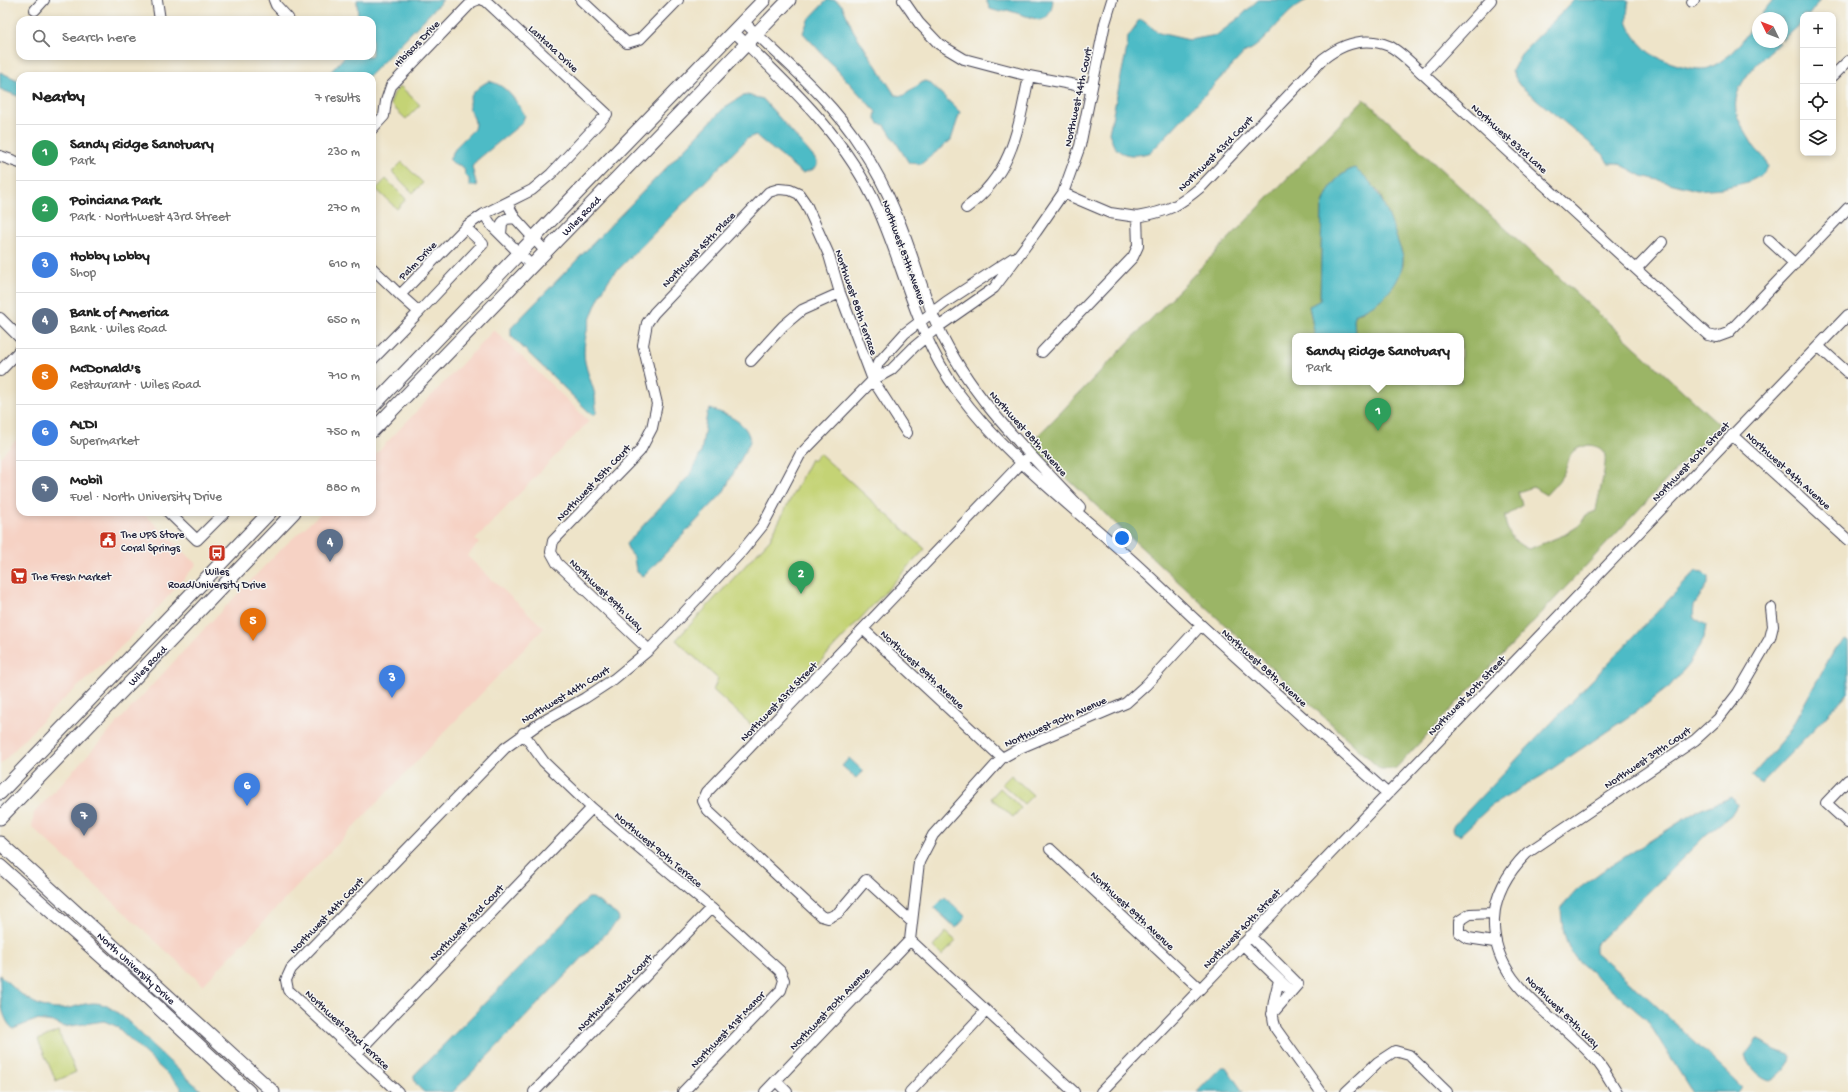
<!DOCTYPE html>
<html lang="en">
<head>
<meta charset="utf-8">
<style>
  :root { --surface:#fff; --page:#f2f2f2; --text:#222; --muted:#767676; --line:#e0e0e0; --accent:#d93025 }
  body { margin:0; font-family:"Gochi Hand",sans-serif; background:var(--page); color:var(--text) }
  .controls { position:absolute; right:12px; top:12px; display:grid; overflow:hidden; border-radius:8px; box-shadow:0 2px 6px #0003 }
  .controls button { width:36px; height:36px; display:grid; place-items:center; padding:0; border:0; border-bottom:1px solid var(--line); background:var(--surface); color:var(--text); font:20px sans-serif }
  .compass { position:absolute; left:1752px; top:12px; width:36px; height:36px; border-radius:50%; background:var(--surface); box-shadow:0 2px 6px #0003; rotate:313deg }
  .you { position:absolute; left:1122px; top:538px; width:14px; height:14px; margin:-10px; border:3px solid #fff; border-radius:50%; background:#1a73e8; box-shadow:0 0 0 6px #1a73e833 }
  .badge { display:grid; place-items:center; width:26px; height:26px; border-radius:50%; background:var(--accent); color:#fff; font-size:13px; font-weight:700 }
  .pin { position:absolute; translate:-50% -33px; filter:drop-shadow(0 1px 2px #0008) }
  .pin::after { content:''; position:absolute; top:21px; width:14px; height:12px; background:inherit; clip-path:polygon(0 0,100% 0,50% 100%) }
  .popup { position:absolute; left:1292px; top:333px; width:172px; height:52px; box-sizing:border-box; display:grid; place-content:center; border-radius:8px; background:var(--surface); filter:drop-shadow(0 1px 3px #0005); font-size:13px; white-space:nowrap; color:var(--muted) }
  .popup b { font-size:15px; color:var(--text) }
  .popup::after { content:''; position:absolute; left:50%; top:100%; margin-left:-8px; border:8px solid transparent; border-top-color:var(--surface) }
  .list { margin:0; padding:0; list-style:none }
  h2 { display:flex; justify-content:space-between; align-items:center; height:52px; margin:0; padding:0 16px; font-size:17px }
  h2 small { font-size:13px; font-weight:400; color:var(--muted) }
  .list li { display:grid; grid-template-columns:26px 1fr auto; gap:12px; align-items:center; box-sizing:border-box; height:56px; padding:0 16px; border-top:1px solid var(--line) }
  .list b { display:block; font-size:15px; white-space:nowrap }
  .list p { margin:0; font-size:13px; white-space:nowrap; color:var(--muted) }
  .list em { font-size:13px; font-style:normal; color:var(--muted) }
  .icon { flex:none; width:22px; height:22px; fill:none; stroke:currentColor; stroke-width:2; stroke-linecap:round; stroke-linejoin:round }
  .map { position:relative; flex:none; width:1848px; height:1092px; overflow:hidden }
  .search { position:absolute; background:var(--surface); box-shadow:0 2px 6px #0003; left:16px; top:16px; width:360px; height:44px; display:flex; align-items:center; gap:10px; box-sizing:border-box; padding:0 14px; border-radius:12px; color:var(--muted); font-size:15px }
  .panel { position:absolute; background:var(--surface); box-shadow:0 2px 6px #0003; left:16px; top:72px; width:360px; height:444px; border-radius:12px }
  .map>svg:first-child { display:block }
  .built { fill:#f6d2c4 }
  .green { fill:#c4d375; stroke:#737a58 }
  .forest { fill:#9bb566; stroke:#5e6c50; fill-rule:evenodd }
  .water { fill:#4dbbc6; stroke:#386e80 }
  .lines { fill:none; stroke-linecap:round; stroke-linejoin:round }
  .minor-casing { stroke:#413f50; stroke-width:12 }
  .major-casing { stroke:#413f50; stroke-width:15 }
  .minor { stroke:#fff; stroke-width:10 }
  .major { stroke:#fff; stroke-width:13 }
  .labels { text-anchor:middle; stroke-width:3; stroke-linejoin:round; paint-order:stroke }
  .street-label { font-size:11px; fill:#22223b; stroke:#f6f6f2 }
  .poi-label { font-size:11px; fill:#22223b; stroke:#f6f6f2; text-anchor:start }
</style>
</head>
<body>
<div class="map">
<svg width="1848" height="1092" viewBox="0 0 1848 1092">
  <rect width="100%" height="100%" fill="#f6f6f2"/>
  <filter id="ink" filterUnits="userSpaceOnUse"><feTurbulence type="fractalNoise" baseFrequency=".025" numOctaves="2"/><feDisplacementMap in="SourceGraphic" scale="8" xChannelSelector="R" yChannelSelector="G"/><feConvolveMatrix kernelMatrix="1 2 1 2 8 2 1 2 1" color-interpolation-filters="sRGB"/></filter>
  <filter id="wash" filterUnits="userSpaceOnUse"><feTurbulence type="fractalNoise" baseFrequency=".012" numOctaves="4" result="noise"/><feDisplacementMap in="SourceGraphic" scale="16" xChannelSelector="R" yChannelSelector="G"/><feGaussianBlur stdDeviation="0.9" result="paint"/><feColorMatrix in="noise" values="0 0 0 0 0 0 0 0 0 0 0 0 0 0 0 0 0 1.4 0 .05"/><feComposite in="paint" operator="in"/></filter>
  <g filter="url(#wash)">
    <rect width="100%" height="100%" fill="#eee4c9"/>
    <path class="built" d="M494 330 589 421 475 540 479 543 467 556 544 628 203 985 32 827 34 813 204 629 280 550 322 512H372V458Z
      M20 436V512H142L197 564 148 619 109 659 53 709 0 765V457Z"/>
    <path class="green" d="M400 86 420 105 406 119 390 104 394 93Z
      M402 162 423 183 413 193 392 172Z
      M386 179 406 199 397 209 376 189Z
      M819 453 925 549 757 730 713 690 718 679 676 640 770 539 811 459 813 461Z
      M1011 775 1033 795 1024 804 1002 784Z
      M1000 788 1021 808 1013 817 991 798Z
      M946 932 956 941 942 956 933 947Z
      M58 1031 76 1072 56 1081 38 1040Z"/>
    <path class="forest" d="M1364 99 1719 424 1395 769H1380L1030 444ZM1355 168 1379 192 1403 256V265L1364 311 1356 313 1354 319 1355 336H1461V382H1295V336H1315L1309 306 1320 302 1322 208C1327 190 1336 174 1355 168ZM1589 445C1595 446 1601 447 1604 453 1609 460 1597 501 1596 511L1586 515 1580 525 1564 535 1529 549C1516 545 1505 531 1505 517L1522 505 1518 492 1533 487 1546 495C1551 489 1558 483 1562 476 1573 458 1563 451 1589 445Z"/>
    <path class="water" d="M357 0H443L369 76H327L345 56H372V20H358Z
      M827 0H835L842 5 853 30 895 95 903 96 924 81 929 82 960 112 951 140 921 164 909 163 885 125 879 124 875 117 876 112 803 33 808 20Z
      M986 0H1053L1051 11 1046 18 1039 20 1007 10 1000 12 990 9Z
      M1258 0H1307C1283 11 1265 46 1245 52L1151 152C1139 156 1122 158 1114 146 1112 143 1111 137 1109 133L1127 48 1128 36 1132 32 1138 21 1142 20 1159 33 1189 40 1217 35 1240 17Z
      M1574 0H1629C1628 7 1626 18 1628 24 1632 34 1642 47 1650 53 1662 61 1699 74 1711 67 1739 54 1753 22 1773 0H1820L1809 15H1803V21L1782 40V18H1758V42H1780C1762 59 1728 86 1737 115 1740 124 1748 136 1753 145 1759 154 1765 155 1768 167L1762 175 1748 182 1722 188 1697 190 1642 176 1618 163H1608L1603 154 1519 85 1512 71 1521 54Z
      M0 72 20 81V97L0 89Z
      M489 81C508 86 515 100 525 115L522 123 476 161 472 167 477 186H469V179L465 175 464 168 459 165 454 164 449 159 457 146 474 129 475 124C475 118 472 115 470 110 465 96 479 86 489 81Z
      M747 95 763 99 817 161V166L812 170 802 173 755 135 747 139 610 278C597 298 580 337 585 362 587 372 591 381 594 391 596 397 595 406 597 412L594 415 588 411 511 336V328L725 107 741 97Z
      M1355 168C1384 189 1391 224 1403 256 1404 283 1380 305 1356 313L1354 319 1355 336H1315L1309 306 1320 301 1322 208C1327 190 1336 174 1355 168Z
      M710 409C726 414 749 422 750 442L723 493 643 577 636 571 634 557 629 551 626 544 689 476 701 453 707 413Z
      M1696 571 1703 572 1708 577V584L1694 605 1693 617 1706 625 1704 638 1688 665 1669 687 1647 704 1543 775 1491 806 1460 835 1454 832 1452 827Z
      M1846 640 1848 642V693L1761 784 1752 776 1787 735 1835 648Z
      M849 758 863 771 856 778 842 766Z
      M1732 797 1737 805 1731 815 1707 834 1595 945V952L1646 996 1742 1087 1737 1092H1692L1647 1020 1576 959C1564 943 1562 928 1561 908L1577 890 1601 872 1697 811Z
      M945 897 966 917 956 928 934 908Z
      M588 898H593L617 915 619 919 617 922 453 1092H424C418 1087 414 1083 414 1075Z
      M0 975C16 990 35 1010 60 1009 76 1009 90 998 107 1006 125 1016 139 1032 153 1046 170 1062 186 1077 203 1092H181V1087L116 1026 104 1021 64 1027 53 1022 36 1020 13 1029C0 1017 0 996 0 975Z
      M1757 1039 1775 1050 1791 1056C1791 1064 1778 1078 1770 1081 1760 1079 1748 1066 1745 1056Z
      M1221 1067H1226L1243 1092H1197Z"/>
  </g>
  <g filter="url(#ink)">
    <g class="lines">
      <g class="minor-casing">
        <path id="minor" d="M157 0 160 20
          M274 0 276 5 288 18
          M581 0 627 43 640 39 678 0
          M903 0 919 23 939 44 964 59 1029 76 1091 88
          M1692 2 1694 0
          M35 10 44 0
          M744 22C784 61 831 99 861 147 874 167 886 189 895 211 912 249 921 290 938 327 971 398 1027 451 1080 507
          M734 32C790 86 846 137 878 209 906 272 916 334 957 391 1004 455 1068 503 1126 555 1152 578 1176 602 1201 625 1263 682 1325 737 1387 793
          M1423 74 1491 0
          M1833 76 1848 61
          M372 129 384 116 386 101 391 86 472 2 477 0
          M0 156 20 163
          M1063 193 1110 213 1137 217
          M507 203 515 218 546 252
          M966 208C1013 173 1018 129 1029 76
          M484 214 492 226 532 266
          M501 234 502 223 506 219 515 218
          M1769 240 1795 264
          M372 268 400 295
          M1637 268 1662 242
          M419 312 483 244 466 228
          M0 318 20 338
          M1818 346 1848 373
          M1042 352 1133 257 1138 246 1137 217C1169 211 1177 207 1202 186L1323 59C1342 44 1365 36 1389 46 1400 51 1414 66 1423 74L1708 335 1717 337 1728 333 1848 208
          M372 360 419 312 400 295 468 225 484 214 532 190 551 174 607 114 486 1 483 0
          M751 361 783 326 802 310 840 293
          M0 371 20 350
          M873 380 878 363 905 333 946 302 1013 258
          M1732 435 1848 540
          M168 512 197 540 225 512
          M863 629 1002 758
          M649 650 557 563 551 552 553 541 640 451 652 428 657 404 643 345 647 323 654 313 769 192 779 189 790 190 799 194 806 204 829 255 840 293 873 380 907 433
          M523 733 544 762 592 808 711 908 780 971 784 980 781 990 683 1092
          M1848 780 1826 803 1848 823
          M1050 849 1200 989
          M1494 913 1470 914 1459 921V932L1468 938 1494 942
          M912 922 866 880 838 913 828 918 821 916 708 811 703 801 707 792 1030 454
          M1250 936 1298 984 1272 1014
          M910 940 1074 1092
          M1242 944 1291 991
          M1279 980C1275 998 1269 1011 1276 1029L1321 1092
          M357 1053 592 808
          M776 1081 787 1092
          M398 1092 288 990 286 980 291 969 505 748 540 723 585 698 614 679 649 650 742 551 763 525 800 455 873 380 891 370 914 347 938 327 994 288 1036 232 1063 193 1080 146 1105 23 1112 0
          M534 1092 711 908
          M765 1092 910 940 919 862 933 835 1002 758 1020 748 1126 703 1146 685 1201 625
          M910 1092 986 1011
          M1101 1092 1848 315
          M1346 1092 1378 1062 1395 1051 1409 1055 1447 1092
          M1617 1092C1610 1081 1604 1069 1595 1059 1557 1015 1491 985 1494 919 1495 893 1509 871 1527 853L1695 740 1718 719 1738 693 1770 638 1773 626 1771 608"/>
      </g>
      <g class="major-casing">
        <g id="major">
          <path d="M372 407 578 192 764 0"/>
          <path id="s1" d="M372 431 789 0"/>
          <path d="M0 793 270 512"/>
          <path id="s2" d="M0 818 294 512"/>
          <path id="s3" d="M0 843 273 1092"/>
          <path d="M0 866 148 998 249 1092"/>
        </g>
      </g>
      <use href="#minor" class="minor"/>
      <use href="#major" class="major"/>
    </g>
  </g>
  <defs>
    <g id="civic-square" transform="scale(0.9)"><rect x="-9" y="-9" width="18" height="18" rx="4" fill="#c8321e" stroke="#f6f6f2"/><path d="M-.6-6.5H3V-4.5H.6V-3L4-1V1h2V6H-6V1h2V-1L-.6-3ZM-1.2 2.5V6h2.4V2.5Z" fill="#fff"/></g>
    <g id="bus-square" transform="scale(0.9)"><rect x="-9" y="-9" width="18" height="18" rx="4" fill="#c8321e" stroke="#f6f6f2"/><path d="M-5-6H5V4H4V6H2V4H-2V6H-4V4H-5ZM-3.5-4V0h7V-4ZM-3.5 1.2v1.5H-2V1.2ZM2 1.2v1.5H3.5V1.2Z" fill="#fff"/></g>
    <g id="supermarket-square" transform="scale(0.9)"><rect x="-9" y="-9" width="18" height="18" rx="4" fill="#c8321e" stroke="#f6f6f2"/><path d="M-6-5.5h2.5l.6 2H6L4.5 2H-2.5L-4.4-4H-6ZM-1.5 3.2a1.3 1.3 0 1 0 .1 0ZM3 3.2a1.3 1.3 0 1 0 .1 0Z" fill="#fff"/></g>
  </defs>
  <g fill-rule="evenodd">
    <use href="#civic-square" x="108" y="540"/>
    <use href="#bus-square" x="217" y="553"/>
    <use href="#supermarket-square" x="19" y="576"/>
  </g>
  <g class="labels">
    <g class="street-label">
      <text transform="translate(416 43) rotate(-46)" y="4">Hibiscus Drive</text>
      <text transform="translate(554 48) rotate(43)" y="4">Lantana Drive</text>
      <text transform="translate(1077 97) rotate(-78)" y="4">Northwest 44th Court</text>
      <text transform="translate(1510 138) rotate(42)" y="4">Northwest 83rd Lane</text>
      <text transform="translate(1215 153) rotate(-45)" y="4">Northwest 43rd Court</text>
      <text dy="4" stroke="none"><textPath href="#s1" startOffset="300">Wiles Road</textPath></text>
      <text transform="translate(698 249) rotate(-46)" y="4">Northwest 45th Place</text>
      <text transform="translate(905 252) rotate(70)" y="4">Northwest 87th Avenue</text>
      <text transform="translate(417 260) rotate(-46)" y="4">Palm Drive</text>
      <text transform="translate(857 302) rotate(71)" y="4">Northwest 88th Terrace</text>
      <text transform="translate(1029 433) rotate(48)" y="4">Northwest 88th Avenue</text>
      <text transform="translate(1690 461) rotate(-46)" y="4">Northwest 40th Street</text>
      <text transform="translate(1789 470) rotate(42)" y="4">Northwest 84th Avenue</text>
      <text transform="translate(593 482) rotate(-46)" y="4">Northwest 45th Court</text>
      <text transform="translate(607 594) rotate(44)" y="4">Northwest 89th Way</text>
      <text dy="4" stroke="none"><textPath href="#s2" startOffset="212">Wiles Road</textPath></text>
      <text transform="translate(1265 667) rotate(42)" y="4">Northwest 88th Avenue</text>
      <text transform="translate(923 669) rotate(43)" y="4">Northwest 89th Avenue</text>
      <text transform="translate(565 694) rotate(-31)" y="4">Northwest 44th Court</text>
      <text transform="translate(1466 695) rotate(-46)" y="4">Northwest 40th Street</text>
      <text transform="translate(778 701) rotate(-46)" y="4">Northwest 43rd Street</text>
      <text transform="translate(1055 721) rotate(-24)" y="4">Northwest 90th Avenue</text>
      <text transform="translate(1647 757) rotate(-34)" y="4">Northwest 39th Court</text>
      <text transform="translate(659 849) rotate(40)" y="4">Northwest 90th Terrace</text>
      <text transform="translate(1133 910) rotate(43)" y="4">Northwest 89th Avenue</text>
      <text transform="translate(326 915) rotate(-46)" y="4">Northwest 44th Court</text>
      <text transform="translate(466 922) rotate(-46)" y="4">Northwest 43rd Court</text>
      <text transform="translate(1241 928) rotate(-46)" y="4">Northwest 40th Street</text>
      <text dy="4" stroke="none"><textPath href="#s3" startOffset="185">North University Drive</textPath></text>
      <text transform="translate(614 992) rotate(-46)" y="4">Northwest 42nd Court</text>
      <text transform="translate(829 1008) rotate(-46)" y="4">Northwest 90th Avenue</text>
      <text transform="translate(1563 1011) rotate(44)" y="4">Northwest 87th Way</text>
      <text transform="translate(348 1029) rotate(43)" y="4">Northwest 92nd Terrace</text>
      <text transform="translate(727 1029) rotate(-46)" y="4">Northwest 41st Manor</text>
    </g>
    <g class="poi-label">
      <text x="121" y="538">The UPS Store<tspan x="121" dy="13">Coral Springs</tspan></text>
      <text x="217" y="575" text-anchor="middle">Wiles<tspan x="217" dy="13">Road/University Drive</tspan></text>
      <text x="32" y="580">The Fresh Market</text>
    </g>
  </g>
</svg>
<div class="controls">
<button>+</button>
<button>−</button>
<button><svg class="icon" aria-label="locate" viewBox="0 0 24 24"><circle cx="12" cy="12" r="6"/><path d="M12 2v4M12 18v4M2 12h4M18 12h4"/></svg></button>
<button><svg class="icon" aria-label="layers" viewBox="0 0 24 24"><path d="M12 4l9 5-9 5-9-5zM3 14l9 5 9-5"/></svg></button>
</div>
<svg class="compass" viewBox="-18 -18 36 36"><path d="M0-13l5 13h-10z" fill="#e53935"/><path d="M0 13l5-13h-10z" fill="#767676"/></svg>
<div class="you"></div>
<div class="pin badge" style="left:1378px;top:431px;background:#2e9e5b">1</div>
<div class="popup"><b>Sandy Ridge Sanctuary</b>Park</div>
<div class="pin badge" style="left:801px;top:594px;background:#2e9e5b">2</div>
<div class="pin badge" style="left:392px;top:698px;background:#3f7fe0">3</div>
<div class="pin badge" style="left:330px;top:562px;background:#5c6f8a">4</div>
<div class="pin badge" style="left:253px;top:641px;background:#e8710a">5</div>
<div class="pin badge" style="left:247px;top:806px;background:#3f7fe0">6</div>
<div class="pin badge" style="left:84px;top:836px;background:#5c6f8a">7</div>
<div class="search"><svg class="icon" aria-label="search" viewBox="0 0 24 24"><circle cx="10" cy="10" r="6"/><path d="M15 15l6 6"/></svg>Search here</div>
<section class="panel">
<h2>Nearby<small>7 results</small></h2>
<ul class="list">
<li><span class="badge" style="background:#2e9e5b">1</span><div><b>Sandy Ridge Sanctuary</b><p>Park</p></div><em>230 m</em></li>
<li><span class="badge" style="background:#2e9e5b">2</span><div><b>Poinciana Park</b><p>Park · Northwest 43rd Street</p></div><em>270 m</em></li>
<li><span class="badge" style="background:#3f7fe0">3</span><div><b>Hobby Lobby</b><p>Shop</p></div><em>610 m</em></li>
<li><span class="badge" style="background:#5c6f8a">4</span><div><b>Bank of America</b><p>Bank · Wiles Road</p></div><em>650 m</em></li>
<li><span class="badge" style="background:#e8710a">5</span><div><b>McDonald's</b><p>Restaurant · Wiles Road</p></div><em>710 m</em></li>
<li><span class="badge" style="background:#3f7fe0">6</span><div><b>ALDI</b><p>Supermarket</p></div><em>750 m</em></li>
<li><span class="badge" style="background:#5c6f8a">7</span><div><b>Mobil</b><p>Fuel · North University Drive</p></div><em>880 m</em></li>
</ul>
</section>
</div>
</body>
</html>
